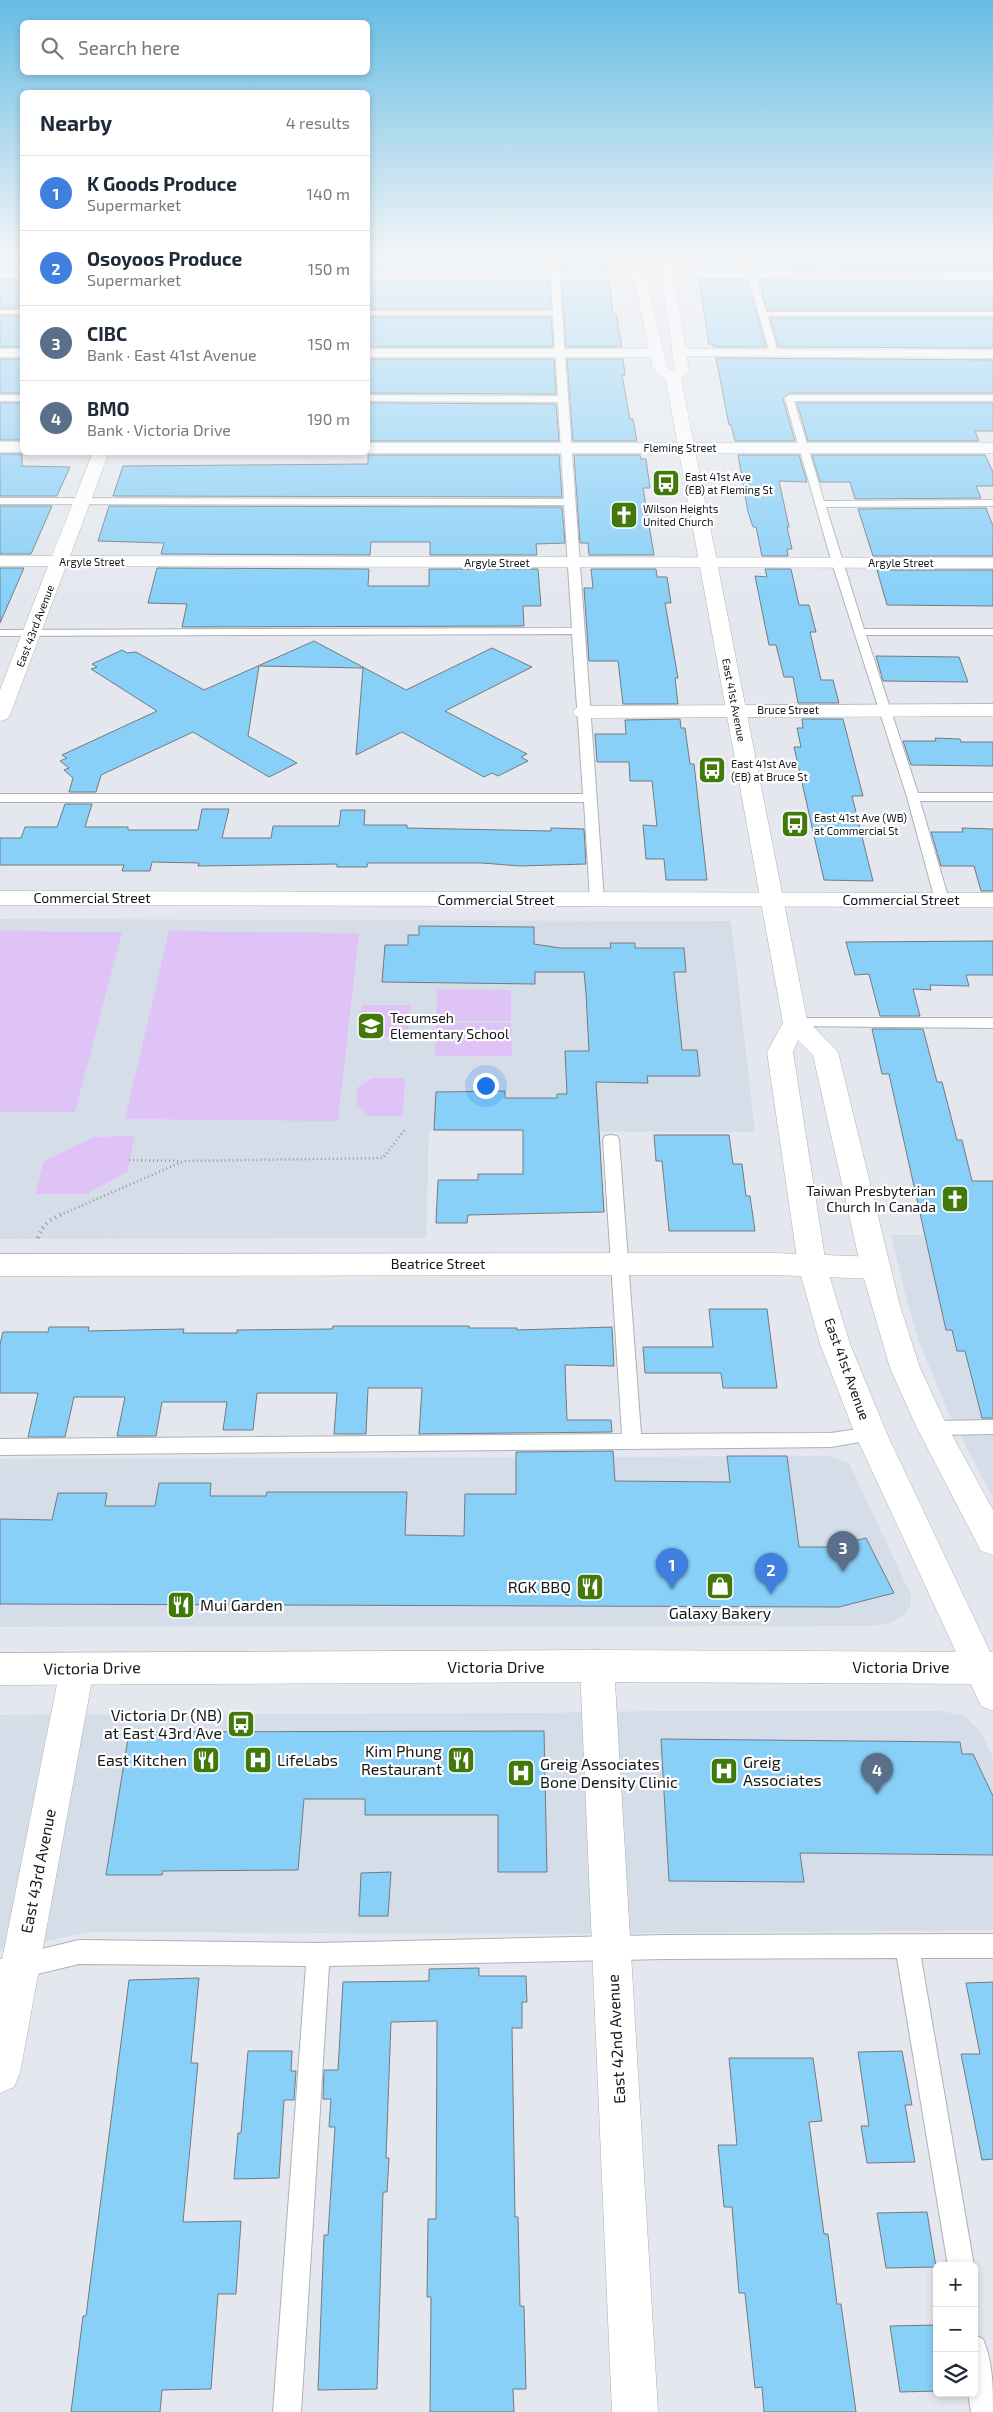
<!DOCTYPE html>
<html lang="en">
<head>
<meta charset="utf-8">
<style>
  :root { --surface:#fff; --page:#f6f6f7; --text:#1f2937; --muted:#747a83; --line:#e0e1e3; --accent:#b45309 }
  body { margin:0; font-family:"Exo 2",sans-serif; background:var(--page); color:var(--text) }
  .controls { position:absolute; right:15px; bottom:15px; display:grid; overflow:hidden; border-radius:8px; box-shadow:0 2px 8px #0003 }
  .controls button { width:45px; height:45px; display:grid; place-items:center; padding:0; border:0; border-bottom:1px solid var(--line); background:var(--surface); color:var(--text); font:25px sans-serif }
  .you { position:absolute; left:485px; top:1085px; width:18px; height:18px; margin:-12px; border:4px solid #fff; border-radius:50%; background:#1a73e8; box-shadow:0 0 0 8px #1a73e833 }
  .badge { display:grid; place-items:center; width:32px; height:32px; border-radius:50%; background:var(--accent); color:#fff; font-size:16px; font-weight:700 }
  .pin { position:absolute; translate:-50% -41px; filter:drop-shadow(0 1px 2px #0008) }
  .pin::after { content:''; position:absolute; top:26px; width:18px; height:15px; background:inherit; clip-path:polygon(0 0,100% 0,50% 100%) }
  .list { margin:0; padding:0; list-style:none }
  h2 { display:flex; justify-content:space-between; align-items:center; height:65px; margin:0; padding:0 20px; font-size:21px }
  h2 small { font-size:16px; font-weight:400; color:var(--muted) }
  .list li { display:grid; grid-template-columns:32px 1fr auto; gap:15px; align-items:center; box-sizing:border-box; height:75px; padding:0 20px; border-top:1px solid var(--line) }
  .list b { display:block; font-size:19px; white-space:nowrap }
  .list p { margin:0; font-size:16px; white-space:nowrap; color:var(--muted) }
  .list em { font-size:16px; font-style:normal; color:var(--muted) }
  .icon { flex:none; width:28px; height:28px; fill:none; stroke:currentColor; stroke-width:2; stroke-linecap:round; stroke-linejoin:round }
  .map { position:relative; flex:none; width:993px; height:2412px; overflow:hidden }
  .search { position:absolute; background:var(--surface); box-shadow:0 2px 8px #0003; left:20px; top:20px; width:350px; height:55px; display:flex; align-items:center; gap:12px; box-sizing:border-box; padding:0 18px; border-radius:8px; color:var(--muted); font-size:19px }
  .panel { position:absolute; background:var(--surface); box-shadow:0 2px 8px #0003; left:20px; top:90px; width:350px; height:365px; border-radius:8px }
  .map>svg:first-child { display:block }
  .built { fill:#d5dde9 }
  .green { fill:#dfc3f6 }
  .building { fill:#88d0f8; stroke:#747a7e }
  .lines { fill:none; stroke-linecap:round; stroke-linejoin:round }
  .service-casing { stroke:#adb1b7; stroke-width:2 }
  .minor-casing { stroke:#adb1b7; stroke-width:1 }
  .tertiary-casing { stroke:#adb1b7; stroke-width:1 }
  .secondary-casing { stroke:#adb1b7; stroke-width:1 }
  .path-far1 { stroke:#94979b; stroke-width:2.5; stroke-dasharray:1 3; stroke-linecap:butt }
  .path { stroke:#94979b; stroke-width:4; stroke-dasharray:1 4.5; stroke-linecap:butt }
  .service { fill:#fff; fill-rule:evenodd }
  .minor { fill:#fff; fill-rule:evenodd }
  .tertiary { fill:#fff; fill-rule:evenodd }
  .secondary { fill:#fff; fill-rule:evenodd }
  .labels { text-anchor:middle; stroke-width:4.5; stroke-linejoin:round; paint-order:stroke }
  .far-street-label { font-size:11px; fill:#161719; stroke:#fff }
  .far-poi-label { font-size:11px; fill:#161719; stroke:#fff; text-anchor:start }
  .street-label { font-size:14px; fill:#161719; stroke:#fff }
  .poi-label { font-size:14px; fill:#161719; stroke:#fff; text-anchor:start }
  .near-poi-label { font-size:16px; fill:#161719; stroke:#fff; text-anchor:end }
  .near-street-label { font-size:16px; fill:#161719; stroke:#fff }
</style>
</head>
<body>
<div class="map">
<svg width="993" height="2412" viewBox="0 0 993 2412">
  <rect width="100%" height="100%" fill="#e4e8ee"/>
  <path class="built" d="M675 258H742L745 270 684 271 677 267Z
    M0 919 731 921 755 1132 429 1131 426 1238 0 1239Z
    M891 1235H993V1498L949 1414 920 1344 907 1301Z
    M829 1456 849 1463 911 1595V1605L904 1615 889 1623 872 1626 0 1627V1459Z
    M657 1711H941L965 1716 981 1732 993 1758V1930L557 1934 88 1932 0 1951V1715L541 1713Z"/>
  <path class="green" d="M0 931 122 932 75 1112H0Z
    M169 931 359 933 338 1121 125 1119Z
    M437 989 511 990V1021H436Z
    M362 1005H410L408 1037 359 1036Z
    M436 1023H511L512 1056H435Z
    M372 1078H405L403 1116H368L356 1105 358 1087Z
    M135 1136 127 1172 86 1194H35L44 1161 94 1137Z"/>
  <path class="building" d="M0 258H22V268H0Z
    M368 258H548L549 269H368Z
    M560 258H606L608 269H561Z
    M695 258H741L744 269 697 268Z
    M753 258H993V270L756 269Z
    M699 279 747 280 766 347H714L713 344H709Z
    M0 280H22V308H0Z
    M759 280 993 282V310H767Z
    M368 281H549L551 309H368Z
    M562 281H609L613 314H616L622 347H566Z
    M0 316H22V347H0Z
    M368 317H551L553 347H368Z
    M770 318H993V348L778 347Z
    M716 358 993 360V393H789L783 399 795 441H735L731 425H729Z
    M0 359H22V393H0Z
    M368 359H554L556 394 368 393Z
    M567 359H623L625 375H622L630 419H633L637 441H573Z
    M0 403H22V440H0Z
    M368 403 556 404 559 441H368Z
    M797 403H993V431H975L979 441H808Z
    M0 454H22V466L70 467 57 496H0Z
    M368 455H559L562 497 113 496 123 466 368 464Z
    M574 455H640L641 459H646L650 488H643L654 555H589L588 543H580Z
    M738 455H799L807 482 779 481 789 527H787L792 549H787L788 556H762L756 527H753L748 512Z
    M812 455H985L993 472V486H976L981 498 855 499 850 482H820Z
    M0 506H52L31 554H0Z
    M109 506 562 507 565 543 536 544 537 555H430V542H371L370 555 161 554 164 543 98 541Z
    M986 508 993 526V556H873L858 509Z
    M0 568H24L0 623Z
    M157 568 369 569 368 586H429V569H538L541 606H523L524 626 182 627 187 604 148 603Z
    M591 569H656L657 577H667L671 603H665L678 678H675L678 704H623L618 661H589L584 588H593Z
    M765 569H791L799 605H809L816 632H810L821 680H833L839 703H798L793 677H784L776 645H769L755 576 767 577Z
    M877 570H993V606L887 605Z
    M314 641 406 690 492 648 532 667 445 711 527 754 521 757 528 761 498 776 492 773 484 777 402 732 356 755 363 668 259 666 248 736 297 763 269 777 193 732 101 775 96 792H69L73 778 64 770 69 768 60 761 67 758 62 755 157 711 91 669 97 667 92 664 122 650 127 653 136 652 204 690Z
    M876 656 959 657 968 682 883 681Z
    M680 719 681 728H685L690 764H694L707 880H666L664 859H646L643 825 657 826 652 781H630L629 762H597L595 734H626L625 720Z
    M802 719H843L863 796H852L873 881 824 880 794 747H801L797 728H803Z
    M935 738 960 739 961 742H993V766L911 765 903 741H936Z
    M65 804H92L85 827H128V830H198L202 809H229L222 838H271L273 826H339L341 810H365L364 825H407V828L551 831V828L584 829 586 864 520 866 482 863H368L367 867H337V864L198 866 199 863 152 862 150 871H122L124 865H0V838H21L25 827H57Z
    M962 828 993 829V891H981L974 866H941L931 832H963Z
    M419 926 534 927V944L560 948H611L610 943H635V948H684L686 972H674L682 1050H697L700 1076H647L648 1083 596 1082 604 1212 468 1215 467 1223H436L438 1180H478V1174H523V1130H434L436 1092 505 1091V1098H557V1094H567L565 1051H589L586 993 584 972H535V984L382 982 385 945H408V935H419Z
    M993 941V975H966L969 986 930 985 931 990 913 989 920 1016H880L869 974 855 975 846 942Z
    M872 1029H923L937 1082H942L957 1140H962L972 1181H993V1418H982L965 1351H957L952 1330H946L889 1074H882Z
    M654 1135H729L733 1164H742L746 1196H750L755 1231H669L662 1161H656Z
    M709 1309H767L777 1388H723L721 1373H645L643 1347H713Z
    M333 1326H469V1328H517V1330L612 1327 614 1366 565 1365 567 1420H611L612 1432 419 1434 422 1388H368L366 1434H334L337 1393H257L253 1430H223L227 1402H162L156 1436H117L125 1397H74L65 1437H28L38 1393H0V1344L3 1332H48L49 1327H89L88 1331 184 1329 183 1333H237V1330L332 1329Z
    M613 1451 615 1481 730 1482 727 1456H787L799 1547H830L866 1538 894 1593 839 1607 0 1604V1519L52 1520 58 1493H107L105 1506H155L159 1483H211L210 1496H266L267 1492H407L405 1535 464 1536 465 1494H516V1452Z
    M544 1731 547 1872H498V1815H365V1799H304L298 1870 163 1871 162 1875H106L129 1732Z
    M661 1739 960 1742 962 1754H973L993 1796V1855L800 1853 804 1882 669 1881Z
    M391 1872 388 1916H359L361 1873Z
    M479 1968V1976H526L527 2002H522V2028H512L515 2217H518L520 2306H524L526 2389H513L514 2412H430L431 2297H427L428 2219H436L437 2021 391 2022 386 2158H389L387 2192H383L377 2389 318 2390 324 2235H328L335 2127H329L331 2099H323L324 2070H338L343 1982 429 1981V1969Z
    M199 1978 191 2063H198L183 2222 241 2221 236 2294H218L211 2389 162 2390 160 2412H71L83 2316H86L129 1980Z
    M993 1982V2159L982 2160 961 2054H980L966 1983Z
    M248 2051H292L291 2071H296L294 2100H284L279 2178 234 2179 238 2133H241Z
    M902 2051 912 2105H905L915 2162 867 2163 861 2126H869L858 2052Z
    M729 2058H813L822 2121 809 2122 824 2234H828L837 2304H841L856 2412H764L762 2387 755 2388 745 2293H739L732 2207H724L718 2145H737Z
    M927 2212 936 2267 886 2268 877 2213Z
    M937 2325V2391L900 2392 890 2326Z"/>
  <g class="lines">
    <g class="service-casing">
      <path id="service" d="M550 258H558L604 900 602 903 597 904 590 900 584 802H0V794H583L572 634 0 636V630L572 628 564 505 0 504V498L564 499 558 402 368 401V395L558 396 553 315H368V311H553Z
        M743 258H751L766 312H993V316H768L778 353 774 356 770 353Z
        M0 310H22V314H0Z
        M0 395H22V401H0Z
        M789 395H993V401H794L824 501 993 500V506L826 507 864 629H993V635H866L918 793H993V801H920L949 900 947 903 942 904 935 900 907 797 832 563 785 398Z
        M795 1018H993V1028L790 1026 788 1023Z
        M611 1135 617 1136 619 1140 641 1434 831 1433 871 1427 877 1429 880 1434 877 1439 831 1447 0 1455V1439L622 1434 603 1140 605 1136Z
        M993 1420V1434L932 1435 926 1433 923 1428 926 1423 932 1421Z
        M993 1934V1958H921L974 2266H948L897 1958 665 1959 329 1966 301 2412H273L306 1966 79 1964 0 1983V1959L79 1940 318 1943 665 1935Z
        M974 2335 983 2339C993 2362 993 2387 993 2412H971L968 2393H974Z"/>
    </g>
    <g class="minor-casing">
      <path id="minor" d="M0 270H22V278H0Z
        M668 270 993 272V280L663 277 661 274Z
        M368 271H638L645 275 638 279H368Z
        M0 349H22V357H0Z
        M368 349H657L664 353 657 357H368Z
        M679 349 993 350V358L674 356 672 353Z
        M0 442H22V452H0Z
        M368 443H993V453H368Z
        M93 452H109L70 556 993 558V568L66 566 10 715 7 719 0 721V690L48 566H0V556H52Z
        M993 704V716L583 718 576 716 573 712 576 708 583 706Z
        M0 891 993 893V907L0 905Z
        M774 1253 875 1257 885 1261 889 1268 885 1275 875 1279 774 1275 0 1276V1254Z
        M597 1650 609 1655 614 1666 658 2412H612L580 1666 585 1655Z
        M77 1653 89 1658 94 1669 20 2073 14 2087 0 2093V1970L60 1669 65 1658Z"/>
    </g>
    <g class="tertiary-casing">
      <path id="tertiary" d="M597 1650 993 1652V1684L597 1682 0 1685V1653Z"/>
    </g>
    <g class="secondary-casing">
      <path id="secondary" d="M630 258H642L667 367 673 371 675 370 659 258H671L689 371 681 379 807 1020 838 1052 900 1306 920 1368 946 1424 993 1510V1555L981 1551 917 1428 890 1368 861 1268 813 1055 798 1040 793 1052 826 1265 850 1344 887 1434 993 1658V1711L981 1706 855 1434 820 1344 798 1265 767 1052 783 1023 666 380 653 369Z"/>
    </g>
    <path class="path-far1" d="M129 1160 181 1161
      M60 1215 184 1161 383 1158 406 1128"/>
    <path class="path" d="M38 1238C42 1225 50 1219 63 1214"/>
    <use href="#service" class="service"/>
    <use href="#minor" class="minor"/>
    <use href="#tertiary" class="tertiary"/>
    <use href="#secondary" class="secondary"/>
  </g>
  <linearGradient id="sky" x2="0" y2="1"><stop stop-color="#67bde4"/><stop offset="0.43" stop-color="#f3f5f7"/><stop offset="1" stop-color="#f3f5f7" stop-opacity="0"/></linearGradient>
  <rect width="993" height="596" fill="url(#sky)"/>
  <defs>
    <g id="bus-square" transform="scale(1.4375)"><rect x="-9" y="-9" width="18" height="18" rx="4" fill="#42790b" stroke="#fff"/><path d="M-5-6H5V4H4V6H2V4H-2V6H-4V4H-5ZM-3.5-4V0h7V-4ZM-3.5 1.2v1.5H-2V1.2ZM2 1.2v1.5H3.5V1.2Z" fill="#fff"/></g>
    <g id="church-square" transform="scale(1.4375)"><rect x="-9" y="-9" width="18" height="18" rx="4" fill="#42790b" stroke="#fff"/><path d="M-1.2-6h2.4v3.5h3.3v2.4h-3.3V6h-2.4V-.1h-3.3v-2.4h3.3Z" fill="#fff"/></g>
    <g id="school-square" transform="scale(1.4375)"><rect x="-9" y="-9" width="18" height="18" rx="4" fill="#42790b" stroke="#fff"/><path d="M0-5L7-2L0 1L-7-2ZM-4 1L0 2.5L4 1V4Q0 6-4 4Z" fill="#fff"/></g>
    <g id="shop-square" transform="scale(1.4375)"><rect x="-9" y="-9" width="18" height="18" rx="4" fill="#42790b" stroke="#fff"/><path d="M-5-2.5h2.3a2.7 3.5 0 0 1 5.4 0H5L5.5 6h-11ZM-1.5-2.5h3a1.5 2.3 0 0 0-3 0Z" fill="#fff"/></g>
    <g id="restaurant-square" transform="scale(1.4375)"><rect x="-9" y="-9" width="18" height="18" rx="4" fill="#42790b" stroke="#fff"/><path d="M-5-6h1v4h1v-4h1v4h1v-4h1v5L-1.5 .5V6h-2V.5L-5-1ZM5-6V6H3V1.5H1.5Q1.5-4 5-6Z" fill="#fff"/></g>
    <g id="hospital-square" transform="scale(1.4375)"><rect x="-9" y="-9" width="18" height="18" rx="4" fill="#42790b" stroke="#fff"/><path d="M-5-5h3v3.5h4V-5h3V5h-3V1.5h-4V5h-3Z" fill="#fff"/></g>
  </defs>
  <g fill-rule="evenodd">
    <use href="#bus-square" x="666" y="483"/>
    <use href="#church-square" x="624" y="515"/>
    <use href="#bus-square" x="712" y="770"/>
    <use href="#bus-square" x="795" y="824"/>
    <use href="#school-square" x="371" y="1026"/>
    <use href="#church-square" x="955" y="1199"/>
    <use href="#shop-square" x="720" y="1586"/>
    <use href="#restaurant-square" x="590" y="1587"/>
    <use href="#restaurant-square" x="181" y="1605"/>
    <use href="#bus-square" x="241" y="1724"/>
    <use href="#restaurant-square" x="206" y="1760"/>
    <use href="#hospital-square" x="258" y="1760"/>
    <use href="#restaurant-square" x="461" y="1760"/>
    <use href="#hospital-square" x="724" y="1771"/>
    <use href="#hospital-square" x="521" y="1773"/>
  </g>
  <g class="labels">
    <g class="far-street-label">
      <text x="680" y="452">Fleming Street</text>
      <text x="92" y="566">Argyle Street</text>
      <text x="497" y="567">Argyle Street</text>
      <text x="901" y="567">Argyle Street</text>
      <text transform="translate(35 626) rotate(-69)" y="4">East 43rd Avenue</text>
      <text transform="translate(734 700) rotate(79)" y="4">East 41st Avenue</text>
      <text x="788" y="714">Bruce Street</text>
    </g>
    <g class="far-poi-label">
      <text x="685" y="481">East 41st Ave<tspan x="685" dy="13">(EB) at Fleming St</tspan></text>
      <text x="643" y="513">Wilson Heights<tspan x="643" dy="13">United Church</tspan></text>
      <text x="731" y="768">East 41st Ave<tspan x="731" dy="13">(EB) at Bruce St</tspan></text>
      <text x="814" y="822">East 41st Ave (WB)<tspan x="814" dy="13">at Commercial St</tspan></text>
    </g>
    <g class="street-label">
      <text x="92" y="903">Commercial Street</text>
      <text x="496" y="905">Commercial Street</text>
      <text x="901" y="905">Commercial Street</text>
      <text x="438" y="1269">Beatrice Street</text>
      <text transform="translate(847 1369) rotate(70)" y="5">East 41st Avenue</text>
    </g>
    <g class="poi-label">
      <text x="390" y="1023">Tecumseh<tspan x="390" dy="16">Elementary School</tspan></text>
      <text x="936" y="1196" text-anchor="end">Taiwan Presbyterian<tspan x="936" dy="16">Church In Canada</tspan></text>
    </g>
    <g class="near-poi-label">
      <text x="571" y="1593">RGK BBQ</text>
      <text x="200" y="1611" text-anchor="start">Mui Garden</text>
      <text x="720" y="1619" text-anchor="middle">Galaxy Bakery</text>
      <text x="222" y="1721">Victoria Dr (NB)<tspan x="222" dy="18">at East 43rd Ave</tspan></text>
      <text x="442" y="1757">Kim Phung<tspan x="442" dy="18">Restaurant</tspan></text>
      <text x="187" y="1766">East Kitchen</text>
      <text x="277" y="1766" text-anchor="start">LifeLabs</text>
      <text x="743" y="1768" text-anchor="start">Greig<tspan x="743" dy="18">Associates</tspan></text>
      <text x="540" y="1770" text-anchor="start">Greig Associates<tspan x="540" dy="18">Bone Density Clinic</tspan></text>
    </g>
    <g class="near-street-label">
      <text x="496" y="1673">Victoria Drive</text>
      <text x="901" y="1673">Victoria Drive</text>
      <text transform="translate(92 1668) rotate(-1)" y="6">Victoria Drive</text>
      <text transform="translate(38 1871) rotate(-79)" y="6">East 43rd Avenue</text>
      <text transform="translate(616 2039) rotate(-93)" y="6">East 42nd Avenue</text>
    </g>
  </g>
</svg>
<div class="controls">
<button>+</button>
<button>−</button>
<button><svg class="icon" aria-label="layers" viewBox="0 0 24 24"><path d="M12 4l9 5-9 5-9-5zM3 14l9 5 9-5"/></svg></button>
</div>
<div class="you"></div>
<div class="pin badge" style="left:672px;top:1589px;background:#3f7fe0">1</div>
<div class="pin badge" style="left:771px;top:1594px;background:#3f7fe0">2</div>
<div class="pin badge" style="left:843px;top:1572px;background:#5c6f8a">3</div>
<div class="pin badge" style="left:877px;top:1794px;background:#5c6f8a">4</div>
<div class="search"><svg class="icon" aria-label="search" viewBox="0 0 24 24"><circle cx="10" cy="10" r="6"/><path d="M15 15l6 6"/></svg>Search here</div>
<section class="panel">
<h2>Nearby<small>4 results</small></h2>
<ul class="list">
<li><span class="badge" style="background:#3f7fe0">1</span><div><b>K Goods Produce</b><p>Supermarket</p></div><em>140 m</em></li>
<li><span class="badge" style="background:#3f7fe0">2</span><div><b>Osoyoos Produce</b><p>Supermarket</p></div><em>150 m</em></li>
<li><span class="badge" style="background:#5c6f8a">3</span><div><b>CIBC</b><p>Bank · East 41st Avenue</p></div><em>150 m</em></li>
<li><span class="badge" style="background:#5c6f8a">4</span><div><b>BMO</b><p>Bank · Victoria Drive</p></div><em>190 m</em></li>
</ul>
</section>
</div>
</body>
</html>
